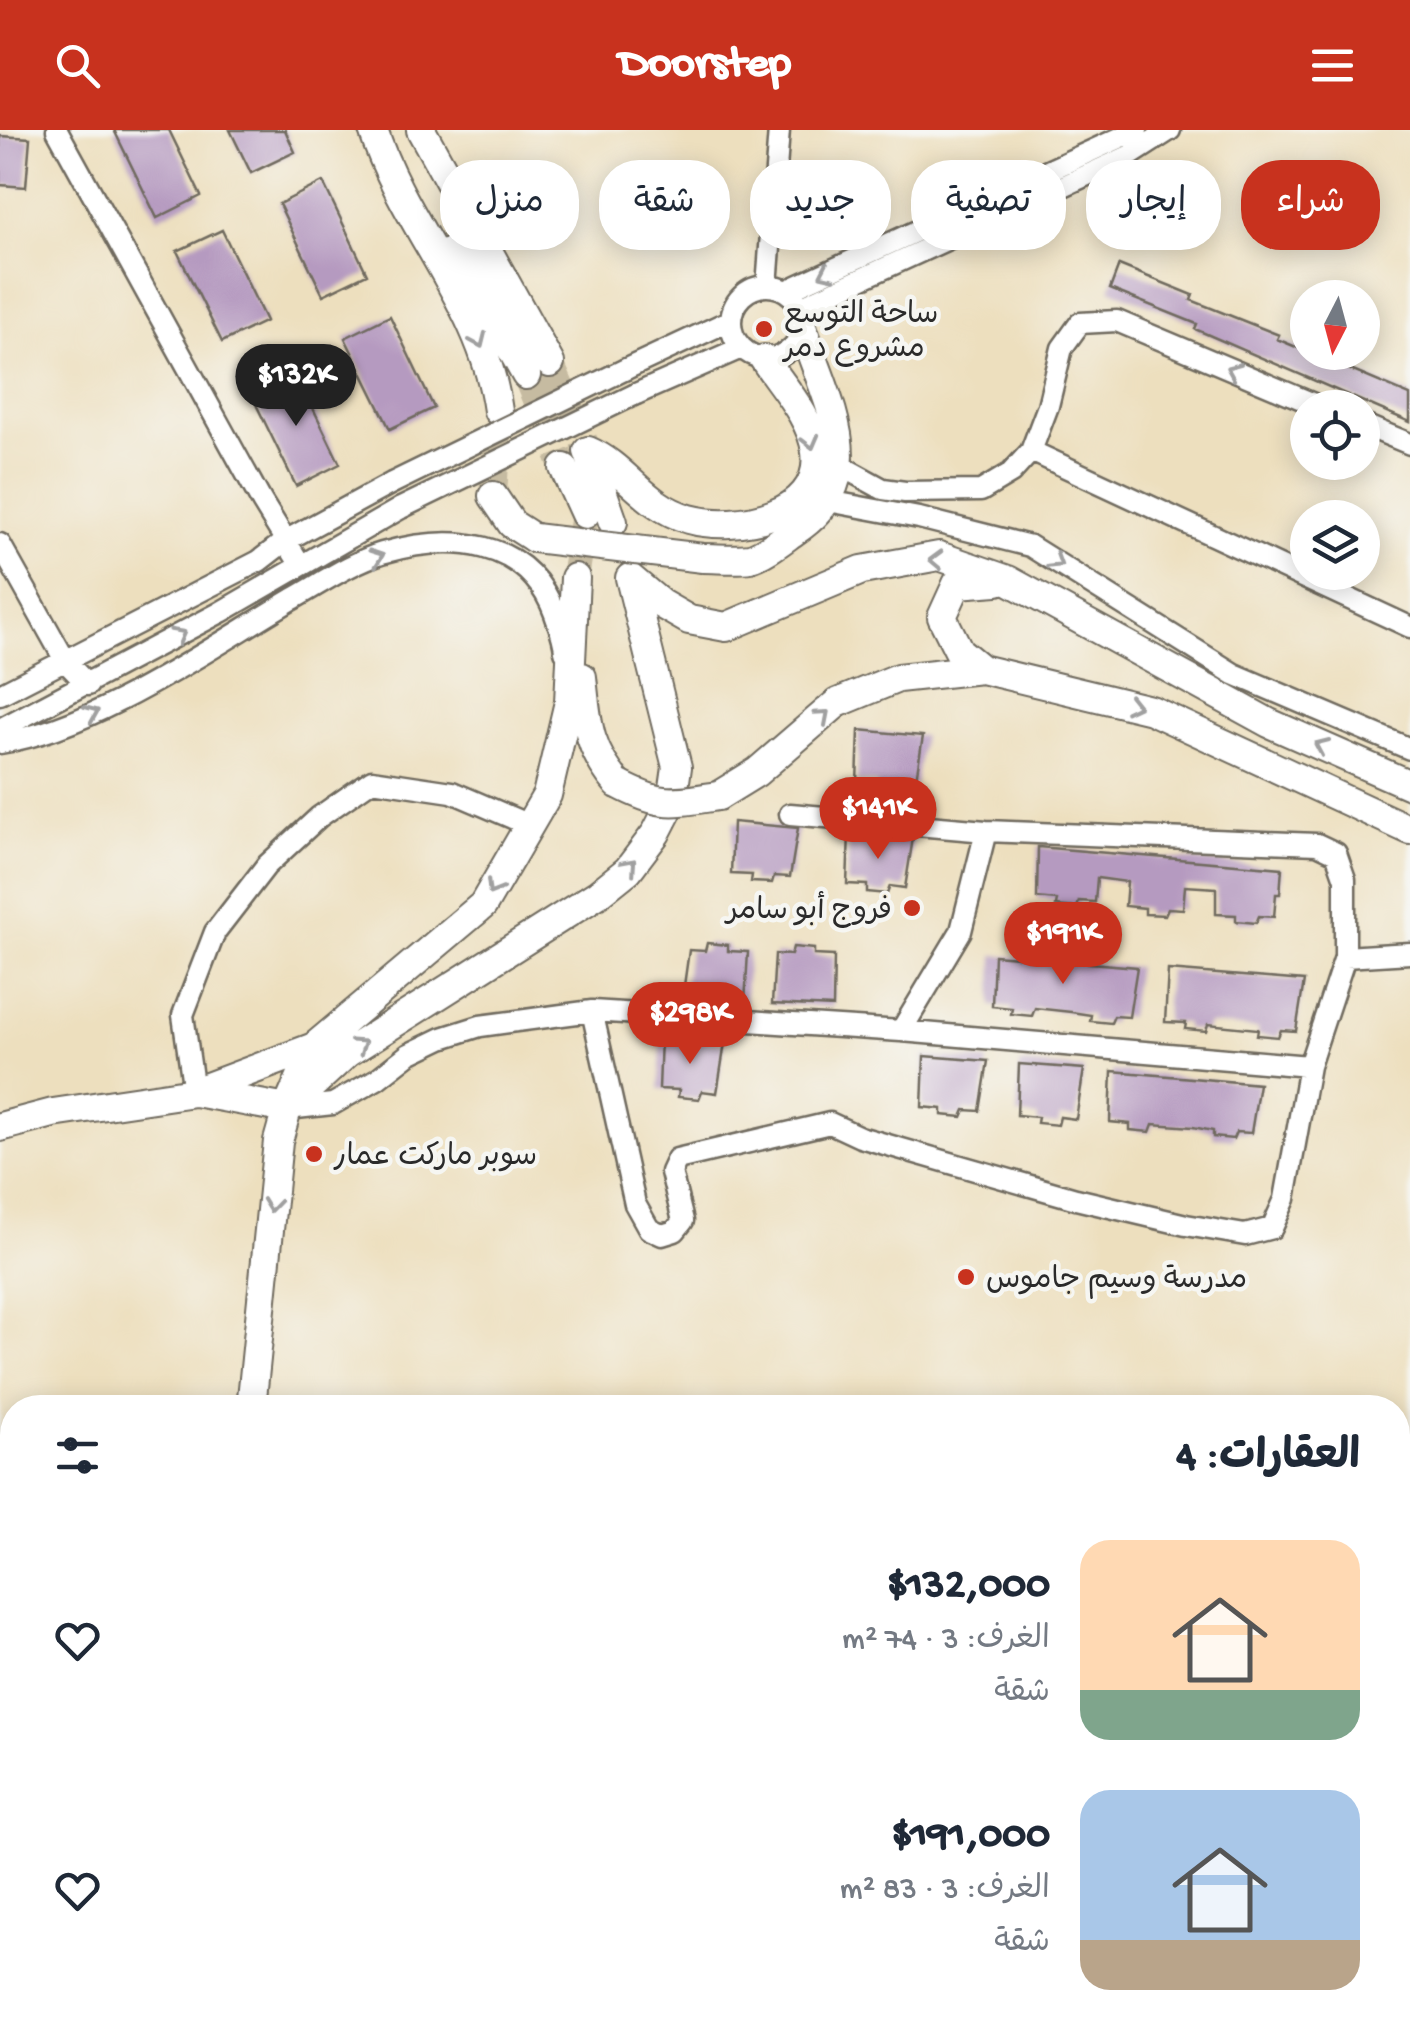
<!DOCTYPE html>
<html lang="ar">
<meta charset="utf-8">
<style>
:root{--surface:#fff;--page:#f2f2f3;--text:#1f2937;--muted:#747a83;--accent:#c8321e}
body{margin:0;font-family:"Gochi Hand","Playpen Sans Arabic",sans-serif;background:var(--page);color:var(--text);direction:rtl;height:100vh;display:flex;flex-direction:column;font-size:38px;white-space:nowrap}
*{box-sizing:border-box;margin:0}
p{font-size:32px;color:var(--muted)}
.icon{flex:none;width:55px;height:55px;fill:none;stroke:currentColor;stroke-width:2;stroke-linecap:round;stroke-linejoin:round}
.map{position:relative;flex:1;overflow:hidden;direction:ltr}
.sheet{position:absolute;left:0px;top:1265px;width:1410px;height:642px;display:flex;flex-direction:column;background:var(--surface);border-radius:40px 40px 0 0;box-shadow:0 5px 25px #0003;direction:rtl}
.sheet>*{flex:none}
.guide{position:absolute;left:30px;top:30px;width:1350px;height:90px;direction:rtl;display:flex;gap:20px}
.needle{width:65px;rotate:186deg}
.buttons{position:absolute;left:1290px;top:150px;display:grid;gap:20px}
.buttons a{display:grid;place-items:center;width:90px;height:90px;border-radius:50%;background:var(--surface);box-shadow:0 5px 25px #0003;font-size:50px}
.price{position:absolute;translate:-50% -85px;padding:0 22px;border-radius:35px;background:var(--accent);color:#fff;font-size:32px;line-height:65px;filter:drop-shadow(0 2px 5px #0008)}
.price::after{content:'';position:absolute;left:50%;top:60px;width:30px;height:22px;margin-left:-15px;background:inherit;clip-path:polygon(0 0,100% 0,50% 100%)}
.price.active{background:#222;color:#fff}
ul{padding:0;list-style:none}
li{display:flex;align-items:center;gap:30px;height:250px;padding:0 50px}
li span{display:grid;place-items:center;flex:none;width:280px;height:200px;border-radius:30px;color:#555}
li>.icon{margin-inline-start:auto}
span .icon{width:120px;height:120px;fill:#fffc;stroke-width:1}
li b{font-size:42px}
h2{display:flex;justify-content:space-between;align-items:center;height:120px;padding:0 50px;font-size:42px}
.tag{padding:0 35px;border-radius:40px;background:var(--surface);box-shadow:0 5px 25px #0003;font-size:35px;line-height:90px}
.tag.active{background:var(--accent);color:#fff}
header{display:flex;justify-content:space-between;align-items:center;height:130px;padding:0 50px;background:var(--accent);color:#fff;font-size:45px;font-weight:700}
.map>svg:first-child{display:block}
</style>
<header><svg class="icon" aria-label="menu" viewBox="0 0 24 24"><path d="M4 6h16M4 12h16M4 18h16"/></svg>Doorstep<svg class="icon" aria-label="search" viewBox="0 0 24 24"><circle cx="10" cy="10" r="6"/><path d="M15 15l6 6"/></svg></header>
<div class="map">
<svg width="1410" height="1906" viewBox="0 0 1410 1906">
<rect width="100%" height="100%" fill="#f6f6f2"/>
<filter id="ink" filterUnits="userSpaceOnUse"><feTurbulence type="fractalNoise" baseFrequency=".01" numOctaves="2"/><feDisplacementMap in="SourceGraphic" scale="20" xChannelSelector="R" yChannelSelector="G"/><feConvolveMatrix kernelMatrix="1 2 1 2 8 2 1 2 1" color-interpolation-filters="sRGB"/></filter>
<filter id="wash" filterUnits="userSpaceOnUse"><feTurbulence type="fractalNoise" baseFrequency=".0048" numOctaves="4" result="noise"/><feDisplacementMap in="SourceGraphic" scale="40" xChannelSelector="R" yChannelSelector="G"/><feGaussianBlur stdDeviation="2.25" result="paint"/><feColorMatrix in="noise" values="0 0 0 0 0 0 0 0 0 0 0 0 0 0 0 0 0 1.4 0 .05"/><feComposite in="paint" operator="in"/></filter>
<g filter="url(#wash)">
<rect width="100%" height="100%" fill="#eddfbe"/>
<g id="blocks">
<path fill="#b59ac0" d="M114,0h55l32,66 -44,22z
M230,0h55l10,22 -44,21z
M0,6l30,2 -4,49 -26,-2z
M323,52l44,92 -44,21 -44,-91z
M222,100l44,91 -44,21 -45,-91z
M1119,135l74,30 -2,5 88,35 -2,4 31,13 102,43v27l-215,-93 2,-5 -87,-35z
M390,186l44,92 -44,21 -45,-91z
M296,243l44,91 -44,22 -45,-92z
M859,600l64,6 -8,49 -15,-1 -3,7 -20,-1v-7l-20,-1z
M733,692l65,6 -8,49 -16,-1 -2,7 -21,-1 1,-7 -21,-1z
M849,703l64,5 -8,50 -15,-2 -3,8 -20,-2v-7l-20,-1z
M1038,717l244,21 -2,26h-4l-2,23 -15,-1 -3,7 -20,-2v-6l-20,-1v-26l-31,-2 -2,23 -15,-1 -3,7 -20,-1v-6l-20,-2 2,-24 -30,-4 -2,24 -16,-1 -2,7 -21,-2 1,-6 -20,-2z
M707,813l21,2v6l20,1 -3,51 -63,-3 7,-50 16,1z
M793,817l21,2v6l20,1 -1,51 -61,-3 3,-50 16,1z
M994,825l143,12 -8,50 -15,-1 -3,7 -21,-2 1,-6 -20,-3 -36,-4 -3,8 -21,-2 1,-6 -20,-2z
M1168,840l136,11 -8,50 -15,-1 -3,7 -21,-2 1,-6 -50,-5 -2,7 -21,-2 1,-6 -21,-1z
M661,908l64,5 -8,50 -15,-2 -3,8 -21,-2 1,-7 -20,-1z
M924,926l64,5 -8,50 -15,-1 -3,7 -20,-2v-6l-20,-2z
M1019,934l65,5 -8,50 -16,-2 -2,8 -21,-2 1,-6 -21,-2z
M1112,941l147,13 -8,49 -15,-1 -3,7 -20,-2v-6l-20,-4 -40,-3 -3,8 -20,-2v-6l-20,-2z"/>
</g>
</g>
<g filter="url(#ink)">
<use href="#blocks" fill-opacity="0" stroke="#6f6a5e" stroke-width="2.5"/>
<g fill="none" stroke-linecap="round" stroke-linejoin="round">
<path stroke="#c6bba1" stroke-width="28" stroke-dasharray="28 14" stroke-linecap="butt" d="M550,233l38,88
M526,245l38,93
M493,366l5,-85
M575,448l10,-64"/>
<defs>
<path id="minor" d="M57,0l205,372 38,62
M731 192a36 36 0 1 1 72 0a36 36 0 1 1-72 0Z
M767,156l12,-156
M786,161l351,-161
M800,177l331,-152 39,-25
M626,239l105,-49
M636,264l105,-46
M1362,294l48,20
M1031,321l379,176
M841,336l42,23 22,3 76,-1 30,-18 20,-22 17,-45 14,-58 18,-25 37,-2 206,87
M828,371l91,17 111,28 204,128 176,75
M0,414l66,118 22,23
M0,564l259,-133 26,-20 107,-58
M0,599l221,-117 180,-104
M0,613c97,-15 208,-94 293,-144 27,-15 59,-37 89,-46 68,-19 145,-16 173,61 4,12 9,24 10,37
M1345,827l65,-4
M592,881l43,193 14,25 13,6 13,-4 8,-10 -12,-49 6,-13 153,-36 30,14 216,62 110,26 59,10 27,-7 13,-29 24,-133 36,-109v-78l-9,-26 -19,-9 -331,-13 -196,-17
M901,901l60,-100 25,-100
M194,962l-11,-77 32,-83 51,-66 53,-49 53,-37 80,12 79,34
M287,979l46,-5 44,-25 32,-25 33,-16 38,-12 112,-15 309,20 408,35
M1398,1865l12,-1
M0,1875l12,1
M729,1895l46,11
M983,1906l7,-11"/>
<path id="major" d="M373,0c32,98 111,176 125,281
M421,0l129,233
M455,118l71,127
M588,321c38,16 55,55 101,68 47,13 135,-3 127,-67 -4,-34 -34,-66 -52,-93
M588,321l25,71
M564,338l21,46
M493,366l19,28 22,14
M703,428c15,0 32,2 47,0 15,-4 33,-19 46,-28 79,-53 29,-130 7,-201
M630,448l31,26 28,16 37,7 136,-57 77,-14 69,24 261,143 141,62
M981,539l-22,-18 -17,-34 15,-33 40,-3
M582,547c5,45 5,71 36,107
M718,666l39,-24 80,-69 61,-25 83,-9 170,41 259,120
M195,962l92,17
M295,971l52,-48 251,-159 30,-24 28,-37 16,-31 5,-35 -47,-189
M0,997l53,-14 141,-21 120,-45
M251,1278l27,-267 9,-32 27,-62 169,-142 64,-110 22,-93 6,-124
M55,1906l3,-11"/>
</defs>
<use href="#minor" stroke="#6f6a5e" stroke-width="25"/>
<use href="#major" stroke="#6f6a5e" stroke-width="32"/>
<use href="#minor" stroke="#fff" stroke-width="20"/>
<use href="#major" stroke="#fff" stroke-width="28"/>
<defs>
<path id="minor-bridge" d="M392,353l234,-114
M401,378l235,-114"/>
<path id="major-bridge" d="M534,408l169,20
M618,654c43,23 53,19 100,12"/>
</defs>
<use href="#minor-bridge" stroke="#6f6a5e" stroke-width="25" stroke-linecap="butt"/>
<use href="#major-bridge" stroke="#6f6a5e" stroke-width="32" stroke-linecap="butt"/>
<use href="#minor-bridge" stroke="#fff" stroke-width="20"/>
<use href="#major-bridge" stroke="#fff" stroke-width="28"/>
</g>
<defs><path id="oneway-chevron" d="M-2-3.5L2.5 0L-2 3.5" fill="none" stroke-width="1.6" stroke-linecap="round" stroke-linejoin="round" transform="scale(2.5)"/></defs>
<g stroke="#a0a0a0">
<use href="#oneway-chevron" transform="translate(826 143) rotate(155)"/>
<use href="#oneway-chevron" transform="translate(479 211) rotate(66)"/>
<use href="#oneway-chevron" transform="translate(1233 240) rotate(-157)"/>
<use href="#oneway-chevron" transform="translate(811 312) rotate(75)"/>
<use href="#oneway-chevron" transform="translate(377 427) rotate(-20)"/>
<use href="#oneway-chevron" transform="translate(936 430) rotate(-178)"/>
<use href="#oneway-chevron" transform="translate(1056 432) rotate(32)"/>
<use href="#oneway-chevron" transform="translate(179 505) rotate(-29)"/>
<use href="#oneway-chevron" transform="translate(1133 575) rotate(13)"/>
<use href="#oneway-chevron" transform="translate(92 583) rotate(-23)"/>
<use href="#oneway-chevron" transform="translate(823 586) rotate(-41)"/>
<use href="#oneway-chevron" transform="translate(1321 616) rotate(-156)"/>
<use href="#oneway-chevron" transform="translate(630 735) rotate(-48)"/>
<use href="#oneway-chevron" transform="translate(493 758) rotate(121)"/>
<use href="#oneway-chevron" transform="translate(360 915) rotate(-33)"/>
<use href="#oneway-chevron" transform="translate(271 1075) rotate(96)"/>
</g>
</g>
<g fill="#c8321e" stroke="#f6f6f2" stroke-width="4">
<circle cx="764" cy="199" r="10"/>
<circle cx="912" cy="778" r="10"/>
<circle cx="314" cy="1024" r="10"/>
<circle cx="966" cy="1147" r="10"/>
</g>
<g text-anchor="middle" stroke-width="9" stroke-linejoin="round" paint-order="stroke">
<g font-size="30" fill="#2b2b2b" stroke="#f6f6f2" text-anchor="start">
<text x="784" y="192">ساحة التوسع<tspan x="784" dy="34">مشروع دمر</tspan></text>
<text x="892" y="788" text-anchor="end">فروج أبو سامر</text>
<text x="334" y="1034">سوبر ماركت عمار</text>
<text x="986" y="1157">مدرسة وسيم جاموس</text>
</g>
</g>
</svg>
<div class="buttons">
<a><svg class="needle" viewBox="-14 -14 28 28"><path d="M0-13l5 13h-10z" fill="#e53935"/><path d="M0 13l5-13h-10z" fill="#747a83"/></svg></a>
<a><svg class="icon" aria-label="locate" viewBox="0 0 24 24"><circle cx="12" cy="12" r="6"/><path d="M12 2v4M12 18v4M2 12h4M18 12h4"/></svg></a>
<a><svg class="icon" aria-label="layers" viewBox="0 0 24 24"><path d="M12 4l9 5-9 5-9-5zM3 14l9 5 9-5"/></svg></a>
</div>
<b class="price active" style="left:296px;top:299px">$132K</b>
<b class="price" style="left:878px;top:732px">$141K</b>
<b class="price" style="left:1063px;top:857px">$191K</b>
<b class="price" style="left:690px;top:937px">$298K</b>
<div class="guide">
<a class="tag active">شراء</a>
<a class="tag">إيجار</a>
<a class="tag">تصفية</a>
<a class="tag">جديد</a>
<a class="tag">شقة</a>
<a class="tag">منزل</a>
</div>
<section class="sheet">
<h2>العقارات: 4<svg class="icon" aria-label="filters" viewBox="0 0 24 24"><path d="M4 7h16M4 17h16"/><circle cx="9" cy="7" r="2"/><circle cx="15" cy="17" r="2"/></svg></h2>
<ul>
<li><span style="background:linear-gradient(#ffd9b3 75%,#7fa58c 0)"><svg class="icon" aria-label="home" viewBox="0 0 24 24"><path d="M3 11l9-7 9 7M6 9v11h12V9"/></svg></span><div><b>$132,000</b><p>الغرف: 3 · 74 m²</p><p>شقة</p></div><svg class="icon" aria-label="heart" viewBox="0 0 24 24"><path d="M12 20l-8-8c-3-5 5-10 8-4 3-6 11-1 8 4z"/></svg></li>
<li><span style="background:linear-gradient(#a9c7e8 75%,#b9a48a 0)"><svg class="icon" aria-label="home" viewBox="0 0 24 24"><path d="M3 11l9-7 9 7M6 9v11h12V9"/></svg></span><div><b>$191,000</b><p>الغرف: 3 · 83 m²</p><p>شقة</p></div><svg class="icon" aria-label="heart" viewBox="0 0 24 24"><path d="M12 20l-8-8c-3-5 5-10 8-4 3-6 11-1 8 4z"/></svg></li>
</ul>
</section>
</div>
